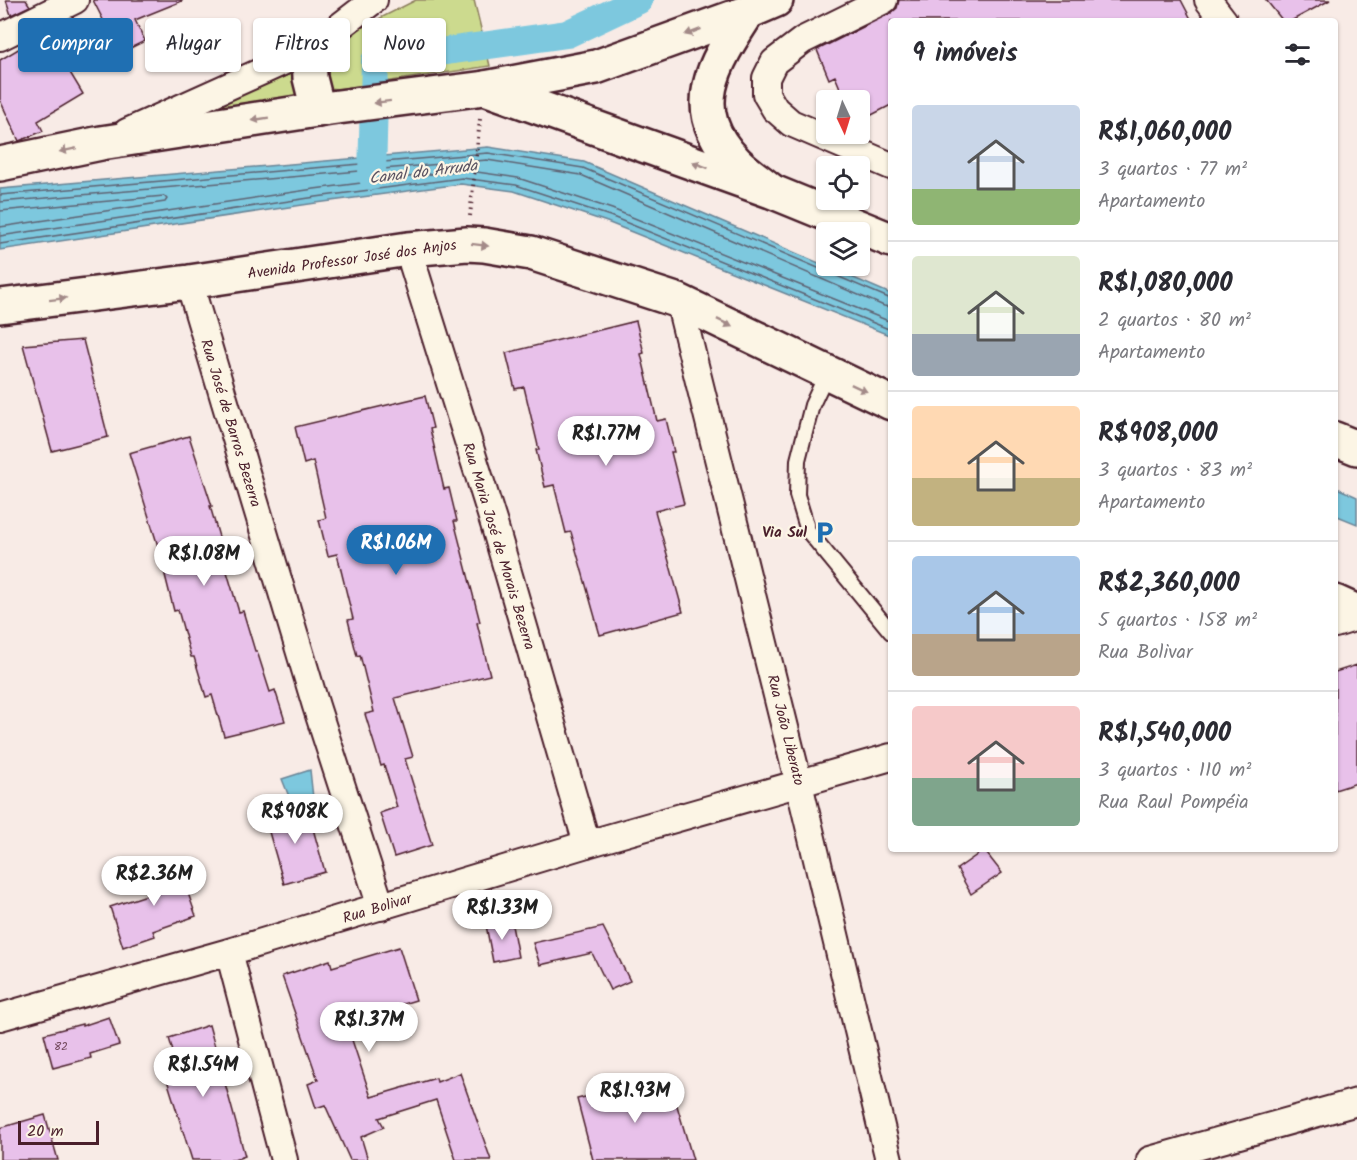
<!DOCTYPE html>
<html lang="pt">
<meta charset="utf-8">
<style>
:root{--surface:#fff;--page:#f7f7f7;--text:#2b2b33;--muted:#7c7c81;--line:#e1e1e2;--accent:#1f6fb2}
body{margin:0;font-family:Kalam,sans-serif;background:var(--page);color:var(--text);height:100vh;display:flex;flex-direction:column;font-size:22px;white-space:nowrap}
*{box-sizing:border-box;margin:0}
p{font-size:20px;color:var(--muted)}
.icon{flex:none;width:33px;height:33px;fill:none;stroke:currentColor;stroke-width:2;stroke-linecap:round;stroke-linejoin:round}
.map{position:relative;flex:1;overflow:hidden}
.details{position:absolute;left:888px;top:18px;width:450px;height:834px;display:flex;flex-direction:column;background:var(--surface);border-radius:6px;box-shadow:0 2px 4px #0004}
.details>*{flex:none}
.guide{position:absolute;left:18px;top:18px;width:570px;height:54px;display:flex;gap:12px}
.needle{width:39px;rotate:176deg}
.tools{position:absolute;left:816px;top:90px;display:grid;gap:12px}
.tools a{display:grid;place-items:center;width:54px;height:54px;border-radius:6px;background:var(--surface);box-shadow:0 2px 4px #0004;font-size:30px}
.scale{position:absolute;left:18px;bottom:15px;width:81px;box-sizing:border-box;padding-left:6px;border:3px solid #4a1f2b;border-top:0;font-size:16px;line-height:21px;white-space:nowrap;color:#4a1f2b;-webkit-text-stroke:4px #fcf5e5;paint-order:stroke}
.price{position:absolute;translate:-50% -51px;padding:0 14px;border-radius:21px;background:#fff;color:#222;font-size:20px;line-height:39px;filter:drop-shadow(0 2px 3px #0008)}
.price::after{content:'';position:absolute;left:50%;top:36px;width:18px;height:14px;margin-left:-9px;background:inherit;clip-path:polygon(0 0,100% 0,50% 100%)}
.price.active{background:var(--accent);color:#fff}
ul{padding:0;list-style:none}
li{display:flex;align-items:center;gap:18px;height:150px;padding:0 24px}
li+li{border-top:2px solid var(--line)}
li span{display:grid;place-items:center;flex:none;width:168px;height:120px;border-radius:6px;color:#555}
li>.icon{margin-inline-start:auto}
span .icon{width:72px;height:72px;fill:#fffc;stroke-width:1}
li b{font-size:26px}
h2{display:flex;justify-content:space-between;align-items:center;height:72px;padding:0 24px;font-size:26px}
.chip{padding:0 21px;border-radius:6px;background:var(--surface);box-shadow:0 2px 4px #0004;font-size:21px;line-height:54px}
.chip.active{background:var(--accent);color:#fff}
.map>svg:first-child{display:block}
</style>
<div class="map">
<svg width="1357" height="1160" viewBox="0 0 1357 1160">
<rect width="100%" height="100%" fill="#f8ebe6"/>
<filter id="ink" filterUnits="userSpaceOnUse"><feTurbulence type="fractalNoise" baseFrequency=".0167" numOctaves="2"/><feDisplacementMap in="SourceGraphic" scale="12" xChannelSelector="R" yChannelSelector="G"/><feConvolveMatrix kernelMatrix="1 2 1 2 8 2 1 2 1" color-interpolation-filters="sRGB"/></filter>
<g filter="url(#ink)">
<path fill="#ccda8e" stroke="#8b7c5c" stroke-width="1.5" d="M416,0h58l16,66 -152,23 -8,-1 -5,-3 -6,-25 8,-15z
M294,63l13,32 -115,19z"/>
<path fill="#7dc8de" stroke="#698496" stroke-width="1.5" d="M488,147l96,15 307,132v42l-284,-114 -93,-31 -53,-7 -145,19 -316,47v-61z
M1335,487l22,10v27l-22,-9z
M310,770l3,28 -23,1 -8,-20z"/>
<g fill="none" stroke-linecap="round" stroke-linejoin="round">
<path stroke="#5e6373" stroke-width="1.5" d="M0,195l488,-42 95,15 308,131
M0,202l487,-42 94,15 303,131 7,1
M0,211l164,-15 3,3 -2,3 -165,25
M0,236l314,-47 149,-19 55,8 94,31 279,113
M0,244l316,-47 146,-19 54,7 94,31 281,114"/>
<path stroke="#7dc8de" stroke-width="28" d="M372,176l3,-115 192,-27 72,-34"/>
</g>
<path fill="#e8c1ea" stroke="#4a1f2b" stroke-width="1.5" d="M6,0h20l4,6 -19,9z
M93,0h89v1l-47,19 10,21 -25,12z
M899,0h282l11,21h-301v84l-31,16v-21h-15l-10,-24 -6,3 -12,-29 74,-37 6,-5z
M1266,0h64l-39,21h-8z
M45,31l38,63 -45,27 5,10 -24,10 -19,-41v-40l22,-13 -1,-4z
M636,321l8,32 -3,1 16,67 9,-2 8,33h-3l13,52 -29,7 28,101 -83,23 -29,-103 -5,1 -12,-48 -9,2 -9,-37h3l-15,-63 -9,2 -9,-36z
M83,340l25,97 -56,14 -29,-106z
M425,396l8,32 -3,1 14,60 5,-1 8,33h-3l26,101 -3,1 13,52 -95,23 18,59 -8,2 27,86 -38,12 -14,-44 17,-6 -13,-42 -3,1 -16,-52 9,-2 -14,-57 -3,1 -9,-36 5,-1 -16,-65 -9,2 -9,-36 7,-2 -13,-57 -9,3 -9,-37z
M189,436l23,70h-2l14,48 -2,1 17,57 4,-1 12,40h2l13,41 5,-2 10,31 -61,15 -12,-41 -6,2 -12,-40h-3l-13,-47 -4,1 -17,-68 -28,-90z
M1357,665v118l-22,7v-118z
M307,807l18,65 -41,12 -19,-66z
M984,850l18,23 -31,21 -14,-25z
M178,864l18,52 -43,15 2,5 -32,11 -13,-40 43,-14 -6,-19z
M511,920l7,37 -25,5 -7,-37z
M603,927l27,54 -20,9 -18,-37 -52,12 -7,-22z
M399,947l17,53 -66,20 5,15 -4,2 20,60 65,-19 1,4 23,-9 31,87h-35l-20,-60 -57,18 5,9 -23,10 7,23h-18l-25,-55 -9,3 -8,-24 10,-4 -36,-104 48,-16 2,7z
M109,1017l10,28 -29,9 1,4 -38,10 -9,-34 38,-10v2z
M209,1025l36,131 -11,4h-42l-29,-93 13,-5 -7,-24z
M668,1075l25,85h-100l-16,-61 35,-9 1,1z
M45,1115l13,45h-58v-32z"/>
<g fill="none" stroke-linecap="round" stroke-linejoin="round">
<defs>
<path id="lane" d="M827,373l-15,32 -14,55 -1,35 11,36 83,101"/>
<path id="street" d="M884,0l-81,40 -29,22 -8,16v16l9,15 16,14 100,43
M1208,0l16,21
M0,37l75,-37
M127,132l182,-82 65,-50
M408,249l86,275 93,320
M189,282l127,424 65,201
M679,301l120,483 90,376
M1335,624l22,-7
M229,952l55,208
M0,1017l229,-65 358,-108 304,-87
M1150,1160l207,-58"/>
<path id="secondary" d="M748,12c-34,52 -64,97 -12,150 10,10 22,18 33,27
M485,88l111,-21 152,-55 28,-12"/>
<path id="primary" d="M309,50l1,28 8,32
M0,164l101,-21 229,-35 155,-20 286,103 120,49
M0,306l189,-24 219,-33 59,-5 17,1 47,8 148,48 212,102
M1335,439l22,9
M1335,602l22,10"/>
</defs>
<use href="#lane" stroke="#4a1f2b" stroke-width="18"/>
<use href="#street" stroke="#4a1f2b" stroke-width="30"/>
<use href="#secondary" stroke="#4a1f2b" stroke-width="38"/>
<use href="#primary" stroke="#4a1f2b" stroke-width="38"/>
<path stroke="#4a1f2b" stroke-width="4" stroke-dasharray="1.5 4.5" stroke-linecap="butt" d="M470,216l10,-97"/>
<use href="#lane" stroke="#fcf5e5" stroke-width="14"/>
<use href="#street" stroke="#fcf5e5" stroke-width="26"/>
<use href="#secondary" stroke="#fcf5e5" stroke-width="33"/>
<use href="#primary" stroke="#fcf5e5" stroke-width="33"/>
</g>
<defs><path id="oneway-solid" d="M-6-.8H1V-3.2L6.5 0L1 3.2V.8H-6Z" transform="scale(1.5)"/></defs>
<g fill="#a38a88">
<use href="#oneway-solid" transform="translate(693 32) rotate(160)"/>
<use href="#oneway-solid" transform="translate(382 102) rotate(173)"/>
<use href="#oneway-solid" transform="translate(260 119) rotate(171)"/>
<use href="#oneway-solid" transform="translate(68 150) rotate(168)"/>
<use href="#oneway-solid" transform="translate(700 165) rotate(-160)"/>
<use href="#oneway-solid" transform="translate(480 245) rotate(7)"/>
<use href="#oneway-solid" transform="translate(58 299) rotate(-7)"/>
<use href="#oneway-solid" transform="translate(725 323) rotate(26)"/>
<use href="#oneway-solid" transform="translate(859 388) rotate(25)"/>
</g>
</g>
<defs>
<symbol id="parking-bare" viewBox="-9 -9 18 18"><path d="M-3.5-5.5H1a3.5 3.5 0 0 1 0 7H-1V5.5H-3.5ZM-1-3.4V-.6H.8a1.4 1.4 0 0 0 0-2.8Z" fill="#1f6fb2" stroke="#fcf5e5" stroke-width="2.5" paint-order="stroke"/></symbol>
</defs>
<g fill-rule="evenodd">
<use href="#parking-bare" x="808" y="516" width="33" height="33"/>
</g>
<g text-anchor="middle" stroke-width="4.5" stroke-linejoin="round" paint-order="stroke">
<g font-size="12" fill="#72485b">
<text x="61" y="1050">82</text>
</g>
<g font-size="15" fill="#4a1f2b" stroke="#fcf5e5">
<text transform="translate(352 259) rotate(-8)" y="5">Avenida Professor José dos Anjos</text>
<text transform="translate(231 423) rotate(73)" y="5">Rua José de Barros Bezerra</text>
<text transform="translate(499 546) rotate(73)" y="5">Rua Maria José de Morais Bezerra</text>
<text transform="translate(786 730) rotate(76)" y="5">Rua João Liberato</text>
<text transform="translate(377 908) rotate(-17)" y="5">Rua Bolivar</text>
</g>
<g font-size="15" font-weight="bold" fill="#4a1f2b" stroke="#fcf5e5" text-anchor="end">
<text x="807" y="537">Via Sul</text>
</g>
<g font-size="16" font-style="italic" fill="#595261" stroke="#fcf5e5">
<text transform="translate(423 171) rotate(-7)" y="6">Canal do Arruda</text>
</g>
</g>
</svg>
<div class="tools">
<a><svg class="needle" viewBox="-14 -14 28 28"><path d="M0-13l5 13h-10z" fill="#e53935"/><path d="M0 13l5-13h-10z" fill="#7c7c81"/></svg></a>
<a><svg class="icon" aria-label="locate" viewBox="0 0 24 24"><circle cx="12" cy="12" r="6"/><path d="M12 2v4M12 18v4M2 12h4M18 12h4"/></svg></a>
<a><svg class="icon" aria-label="layers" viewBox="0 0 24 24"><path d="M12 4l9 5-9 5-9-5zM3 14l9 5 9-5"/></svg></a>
</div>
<div class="scale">20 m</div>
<b class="price" style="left:606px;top:467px">R$1.77M</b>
<b class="price active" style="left:396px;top:576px">R$1.06M</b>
<b class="price" style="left:204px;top:587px">R$1.08M</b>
<b class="price" style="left:295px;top:845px">R$908K</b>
<b class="price" style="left:154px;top:907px">R$2.36M</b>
<b class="price" style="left:502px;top:941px">R$1.33M</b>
<b class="price" style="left:369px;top:1053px">R$1.37M</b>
<b class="price" style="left:203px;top:1098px">R$1.54M</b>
<b class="price" style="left:635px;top:1124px">R$1.93M</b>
<div class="guide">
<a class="chip active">Comprar</a>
<a class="chip">Alugar</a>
<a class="chip">Filtros</a>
<a class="chip">Novo</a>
</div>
<section class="details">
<h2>9 imóveis<svg class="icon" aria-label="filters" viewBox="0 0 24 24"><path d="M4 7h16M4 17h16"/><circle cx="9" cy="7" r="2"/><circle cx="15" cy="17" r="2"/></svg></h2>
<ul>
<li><span style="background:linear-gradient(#c9d6e8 70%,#8fb573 0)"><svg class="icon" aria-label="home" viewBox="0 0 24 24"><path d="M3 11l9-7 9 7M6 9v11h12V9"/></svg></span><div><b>R$1,060,000</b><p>3 quartos · 77 m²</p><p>Apartamento</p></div></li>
<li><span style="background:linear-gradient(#dfe7d0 65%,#9aa5b1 0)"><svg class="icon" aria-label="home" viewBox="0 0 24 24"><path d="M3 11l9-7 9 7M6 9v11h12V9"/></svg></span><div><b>R$1,080,000</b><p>2 quartos · 80 m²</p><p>Apartamento</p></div></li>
<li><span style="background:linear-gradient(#ffd9b3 60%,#c2b280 0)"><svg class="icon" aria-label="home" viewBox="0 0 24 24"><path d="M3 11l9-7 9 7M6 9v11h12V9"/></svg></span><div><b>R$908,000</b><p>3 quartos · 83 m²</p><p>Apartamento</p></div></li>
<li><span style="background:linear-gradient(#a9c7e8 65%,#b9a48a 0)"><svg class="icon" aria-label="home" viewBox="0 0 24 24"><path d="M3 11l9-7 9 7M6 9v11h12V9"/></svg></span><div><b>R$2,360,000</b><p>5 quartos · 158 m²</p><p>Rua Bolivar</p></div></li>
<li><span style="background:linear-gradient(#f6c9c9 60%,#7fa58c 0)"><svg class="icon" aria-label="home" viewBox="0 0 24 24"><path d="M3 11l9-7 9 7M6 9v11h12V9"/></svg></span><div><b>R$1,540,000</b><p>3 quartos · 110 m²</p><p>Rua Raul Pompéia</p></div></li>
</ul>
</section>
</div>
